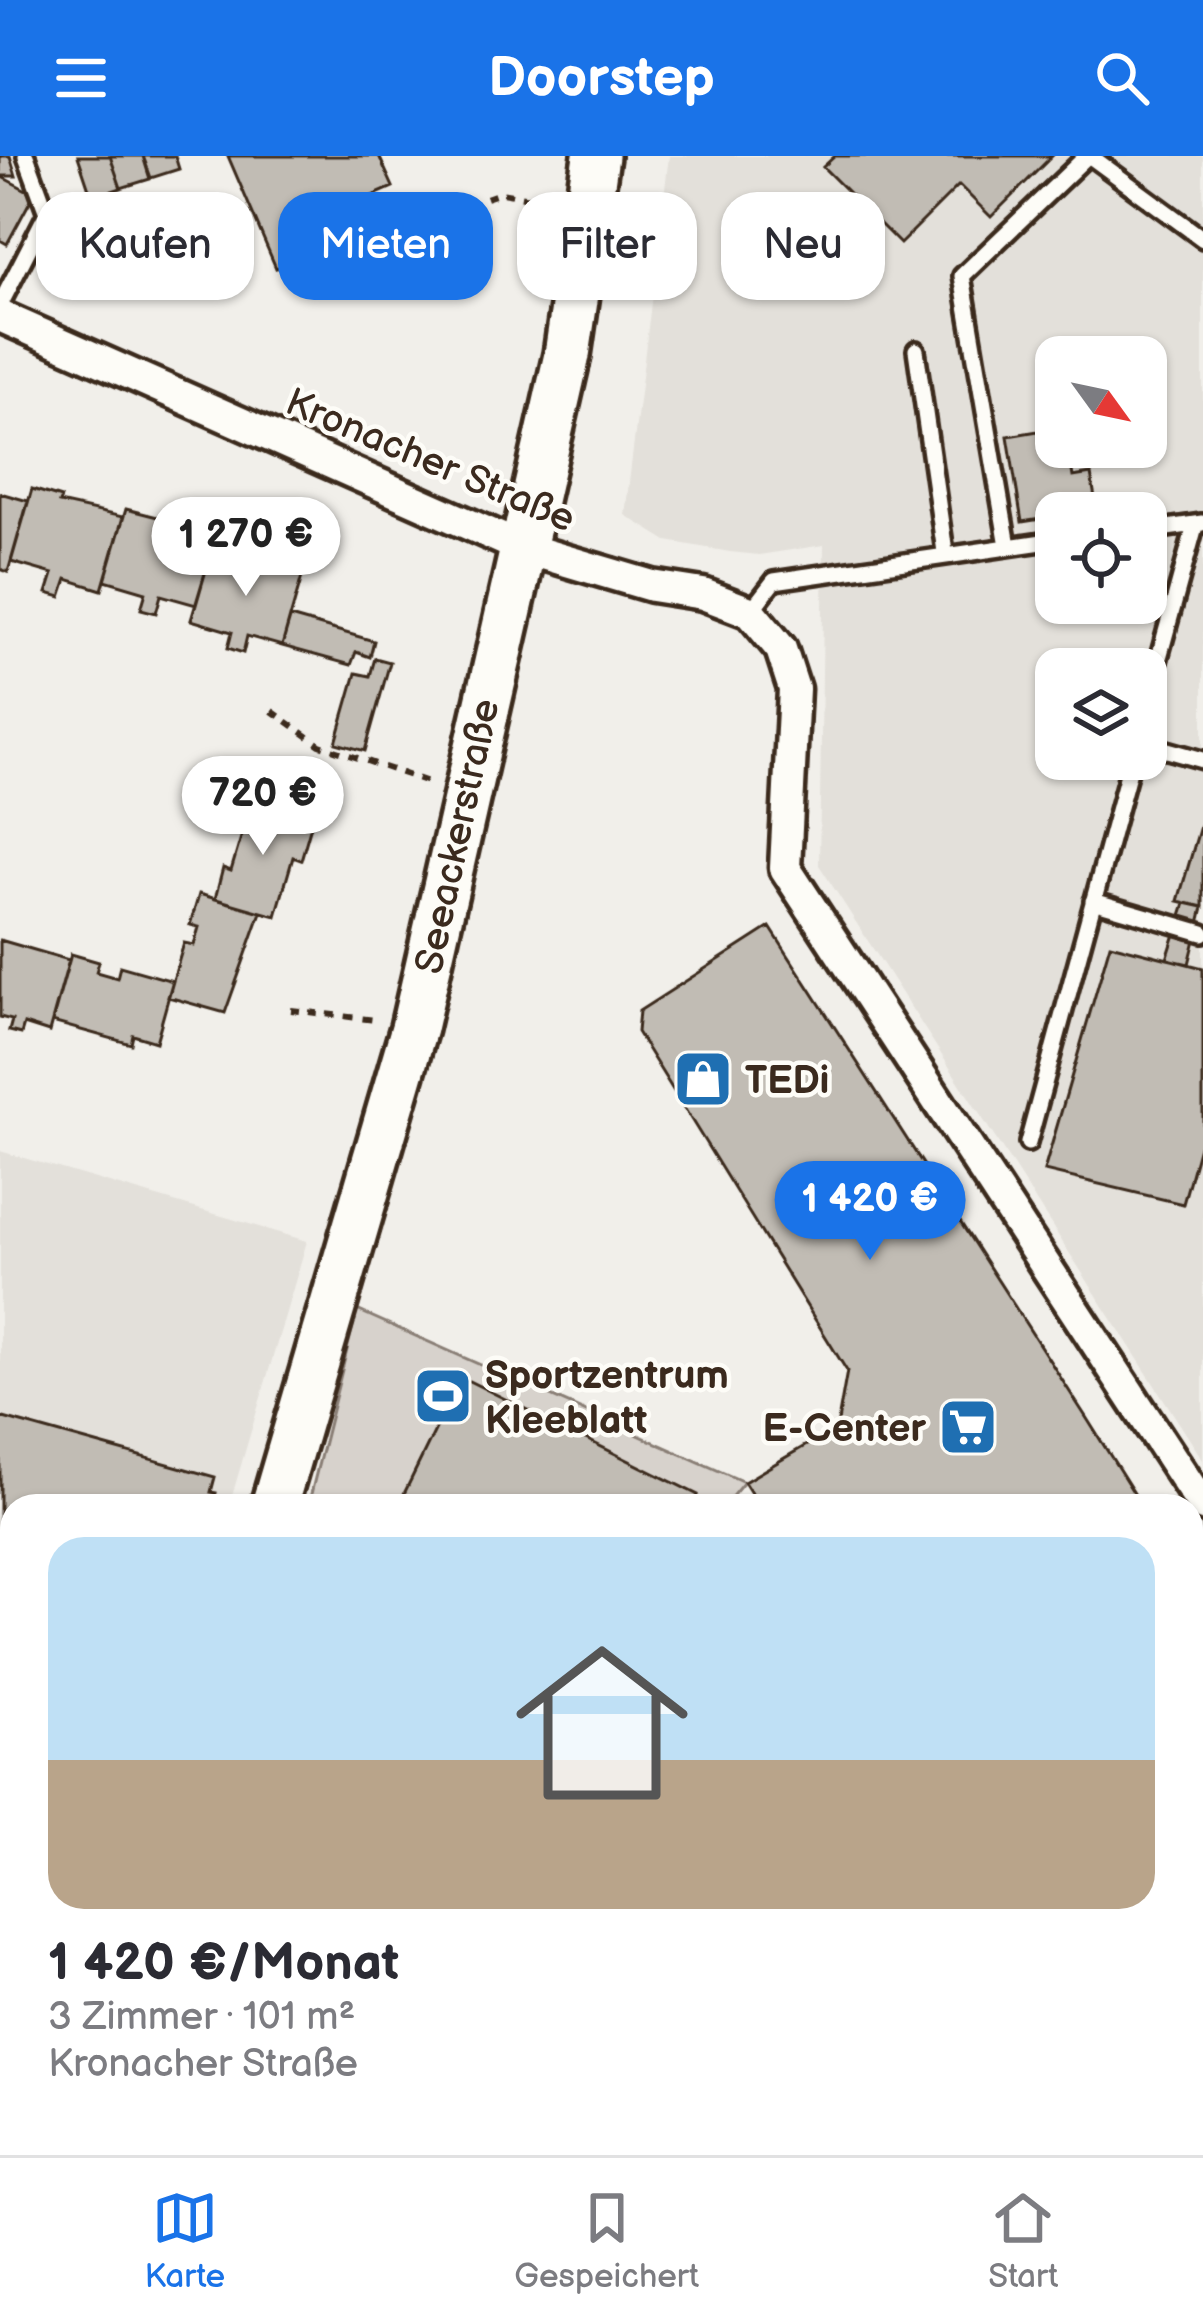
<!DOCTYPE html>
<html lang="de">
<meta charset="utf-8">
<style>
:root{--surface:#fff;--page:#f7f7f7;--text:#2b2b33;--muted:#7c7c81;--line:#e1e1e2;--accent:#1a73e8}
body{margin:0;font-family:"Balsamiq Sans",sans-serif;background:var(--page);color:var(--text);height:100vh;display:flex;flex-direction:column;font-size:45px;white-space:nowrap}
*{box-sizing:border-box;margin:0}
p{font-size:39px;color:var(--muted)}
.icon{flex:none;width:66px;height:66px;fill:none;stroke:currentColor;stroke-width:2;stroke-linecap:round;stroke-linejoin:round}
.map{position:relative;flex:1;overflow:hidden}
.sheet{position:absolute;left:0px;top:1338px;width:1203px;height:663px;display:flex;flex-direction:column;background:var(--surface);border-radius:36px 36px 0 0;box-shadow:0 3px 9px #0004}
.sheet>*{flex:none}
.banner{position:absolute;left:36px;top:36px;width:1131px;height:108px;display:flex;gap:24px}
.needle{width:78px;rotate:123deg}
.buttons{position:absolute;left:1035px;top:180px;display:grid;gap:24px}
.buttons a{display:grid;place-items:center;width:132px;height:132px;border-radius:24px;background:var(--surface);box-shadow:0 3px 9px #0004;font-size:60px}
.price{position:absolute;translate:-50% -102px;padding:0 27px;border-radius:42px;background:#fff;color:#222;font-size:39px;line-height:78px;filter:drop-shadow(0 3px 6px #0008)}
.price::after{content:'';position:absolute;left:50%;top:72px;width:36px;height:27px;margin-left:-18px;background:inherit;clip-path:polygon(0 0,100% 0,50% 100%)}
.price.current{background:var(--accent);color:#fff}
ul{padding:0;list-style:none}
li{display:grid;align-content:center;gap:24px;height:636px;padding:0 48px}
li span{display:grid;place-items:center;height:372px;border-radius:36px;color:#555}
li>.icon{margin-inline-start:auto}
span .icon{width:216px;height:216px;fill:#fffc;stroke-width:1}
li b{font-size:51px}
.pill{padding:0 42px;border-radius:36px;background:var(--surface);box-shadow:0 3px 9px #0004;font-size:42px;line-height:108px}
.pill.current{background:var(--accent);color:#fff}
header{display:flex;justify-content:space-between;align-items:center;height:156px;padding:0 48px;background:var(--accent);color:#fff;font-size:54px;font-weight:800}
.tab-bar{display:flex;justify-content:space-around;align-items:center;height:168px;border-top:3px solid var(--line);background:var(--surface);font-size:33px;color:var(--muted)}
.tab-bar a{display:grid;justify-items:center;gap:6px}
.tab-bar .current{color:var(--accent)}
.map>svg:first-child{display:block}
</style>
<header><svg class="icon" aria-label="menu" viewBox="0 0 24 24"><path d="M4 6h16M4 12h16M4 18h16"/></svg>Doorstep<svg class="icon" aria-label="search" viewBox="0 0 24 24"><circle cx="10" cy="10" r="6"/><path d="M15 15l6 6"/></svg></header>
<div class="map">
<svg width="1203" height="1999" viewBox="0 0 1203 1999">
<rect width="100%" height="100%" fill="#f1efea"/>
<filter id="ink" filterUnits="userSpaceOnUse"><feTurbulence type="fractalNoise" baseFrequency=".00833" numOctaves="2"/><feDisplacementMap in="SourceGraphic" scale="24" xChannelSelector="R" yChannelSelector="G"/><feConvolveMatrix kernelMatrix="1 2 1 2 8 2 1 2 1" color-interpolation-filters="sRGB"/></filter>
<g filter="url(#ink)">
<path fill="#e3e0da" fill-rule="evenodd" d="M669,0h534v1304l-384,-595 5,-320 -65,10 -29,-3 -63,-11 -42,-26zM1056,201h90v90h-90zM1056,357h90v90h-90zM1056,513h90v90h-90z
M0,995l307,90 -78,265h-217v188l-12,-3z"/>
<path fill="#d7d2cc" stroke="#897e75" stroke-width="3" d="M357,1154l387,172 -20,24h-416z
M1203,1479v520h-1060l2,-10h1046v-502z"/>
<path fill="#c1bcb4" stroke="#3b2a1e" stroke-width="3" d="M0,0h10l6,20h-16z
M78,0h32l11,32 -29,10z
M110,0h33l7,23 -29,9z
M143,0h32l4,13 -28,9z
M228,0h151l14,31 -69,30 11,24 -59,27z
M835,0h217l-61,61 -32,-32 -59,59 -77,-77z
M0,20l34,18 -27,50 -7,-4z
M1056,272v19h12l5,30 18,-3 6,36 -75,12 -14,-86z
M32,333l29,9 -2,5 64,14 -21,73 -35,-11 -6,18 -14,-4 6,-19 -42,-12z
M0,337l28,8 -20,71 -8,-3z
M126,353l91,23 -21,73 -35,-10 -5,18 -15,-4 5,-17 -41,-12z
M213,390l27,8 -1,5 64,14 -21,73 -35,-10 -4,17 -15,-5 4,-16 -41,-12z
M290,461l84,24 -4,16 -14,-5 -5,13 -69,-19z
M375,502l15,4 -25,89 -29,-8 20,-70 14,3z
M242,646l70,20 -11,38 -8,-3 -17,59 -61,-17 8,-31 8,3 11,-37 -8,-2z
M1203,660v91l-25,-6z
M199,738l62,18 -36,101 -57,-16 16,-54 10,2 5,-18 -9,-2z
M1185,747l18,4 -14,57 -22,-5z
M770,771l316,490 56,89h-383l-15,-24 93,-55 10,-56 -210,-339 2,-21z
M0,784l69,20 -20,72 -25,-8 -3,10 -12,-3 3,-11 -12,-3z
M1110,788l93,24v164l-20,72 -139,-33z
M71,798l28,8 -3,10 21,6 3,-12 53,15 -17,61 -23,-7 -2,9 -79,-22z
M461,1221l237,118 -5,11h-295z
M0,1261l215,60 -4,15 5,1 -3,13h-201v149l-12,-3z
M1203,1786v140l-12,-19v-113z"/>
<g fill="none" stroke-linecap="round" stroke-linejoin="round">
<defs>
<path id="service" d="M1090,0l113,83
M0,149l47,-92 -21,-57
M916,194l29,202
M1146,375l56,-8
M1008,390l-46,-270 125,-120
M750,456l24,-31 282,-41
M1146,549l49,-179
M1146,588l57,16
M1093,745l110,32
M1028,987l104,-384"/>
<path id="minor" d="M0,160l520,231 132,39 51,8 47,18 31,37 13,40 -9,179 418,638
M0,1787v7"/>
<path id="secondary" d="M274,1350l140,-478 153,-673 29,-199
M86,1999l2,-10"/>
</defs>
<use href="#service" stroke="#3b2a1e" stroke-width="24"/>
<use href="#minor" stroke="#3b2a1e" stroke-width="39"/>
<use href="#secondary" stroke="#3b2a1e" stroke-width="54"/>
<path stroke="#3b2a1e" stroke-width="6" stroke-dasharray="9 9" stroke-linecap="butt" d="M486,42l15,-5 52,9
M272,555l48,34 108,37
M291,854l84,10
M576,1989l22,10
M908,1999h8"/>
<use href="#service" stroke="#fdfcf7" stroke-width="15"/>
<use href="#minor" stroke="#fdfcf7" stroke-width="30"/>
<use href="#secondary" stroke="#fdfcf7" stroke-width="45"/>
</g>
</g>
<defs>
<symbol id="shop-square" viewBox="-11 -11 22 22"><rect x="-9" y="-9" width="18" height="18" rx="4" fill="#1f6fb2" stroke="#fdfcf7"/><path d="M-5-2.5h2.3a2.7 3.5 0 0 1 5.4 0H5L5.5 6h-11ZM-1.5-2.5h3a1.5 2.3 0 0 0-3 0Z" fill="#fff"/></symbol>
<symbol id="stadium-square" viewBox="-11 -11 22 22"><rect x="-9" y="-9" width="18" height="18" rx="4" fill="#1f6fb2" stroke="#fdfcf7"/><path d="M0-5a6.5 5 0 1 0 0 10a6.5 5 0 1 0 0-10ZM-3.5-1.8h7v3.6h-7Z" fill="#fff"/></symbol>
<symbol id="supermarket-square" viewBox="-11 -11 22 22"><rect x="-9" y="-9" width="18" height="18" rx="4" fill="#1f6fb2" stroke="#fdfcf7"/><path d="M-6-5.5h2.5l.6 2H6L4.5 2H-2.5L-4.4-4H-6ZM-1.5 3.2a1.3 1.3 0 1 0 .1 0ZM3 3.2a1.3 1.3 0 1 0 .1 0Z" fill="#fff"/></symbol>
</defs>
<g fill-rule="evenodd">
<use href="#shop-square" x="670" y="890" width="66" height="66"/>
<use href="#stadium-square" x="410" y="1207" width="66" height="66"/>
<use href="#supermarket-square" x="935" y="1238" width="66" height="66"/>
</g>
<g text-anchor="middle" stroke-width="9" stroke-linejoin="round" paint-order="stroke">
<g font-size="39" fill="#3b2a1e" stroke="#fdfcf7">
<text transform="translate(431 303) rotate(23)" y="14">Kronacher Straße</text>
<text transform="translate(456 680) rotate(-78)" y="14">Seeackerstraße</text>
</g>
<g font-size="39" font-weight="bold" fill="#3b2a1e" stroke="#fdfcf7" text-anchor="start">
<text x="745" y="937">TEDi</text>
<text x="485" y="1232">Sportzentrum<tspan x="485" dy="45">Kleeblatt</tspan></text>
<text x="926" y="1285" text-anchor="end">E-Center</text>
</g>
</g>
</svg>
<div class="buttons">
<a><svg class="needle" viewBox="-14 -14 28 28"><path d="M0-13l5 13h-10z" fill="#e53935"/><path d="M0 13l5-13h-10z" fill="#7c7c81"/></svg></a>
<a><svg class="icon" aria-label="locate" viewBox="0 0 24 24"><circle cx="12" cy="12" r="6"/><path d="M12 2v4M12 18v4M2 12h4M18 12h4"/></svg></a>
<a><svg class="icon" aria-label="layers" viewBox="0 0 24 24"><path d="M12 4l9 5-9 5-9-5zM3 14l9 5 9-5"/></svg></a>
</div>
<b class="price" style="left:246px;top:443px">1 270 €</b>
<b class="price" style="left:263px;top:702px">720 €</b>
<b class="price current" style="left:870px;top:1107px">1 420 €</b>
<div class="banner">
<a class="pill">Kaufen</a>
<a class="pill current">Mieten</a>
<a class="pill">Filter</a>
<a class="pill">Neu</a>
</div>
<section class="sheet">
<ul>
<li><span style="background:linear-gradient(#bfe0f5 60%,#b9a48a 0)"><svg class="icon" aria-label="home" viewBox="0 0 24 24"><path d="M3 11l9-7 9 7M6 9v11h12V9"/></svg></span><div><b>1 420 €/Monat</b><p>3 Zimmer · 101 m²</p><p>Kronacher Straße</p></div></li>
</ul>
</section>
</div>
<nav class="tab-bar">
<a class="current"><svg class="icon" aria-label="map" viewBox="0 0 24 24"><path d="M3 6l6-2 6 2 6-2v14l-6 2-6-2-6 2zM9 4v14M15 6v14"/></svg>Karte</a>
<a><svg class="icon" aria-label="saved" viewBox="0 0 24 24"><path d="M7 4h10v16l-5-4-5 4z"/></svg>Gespeichert</a>
<a><svg class="icon" aria-label="home" viewBox="0 0 24 24"><path d="M3 11l9-7 9 7M6 9v11h12V9"/></svg>Start</a>
</nav>
